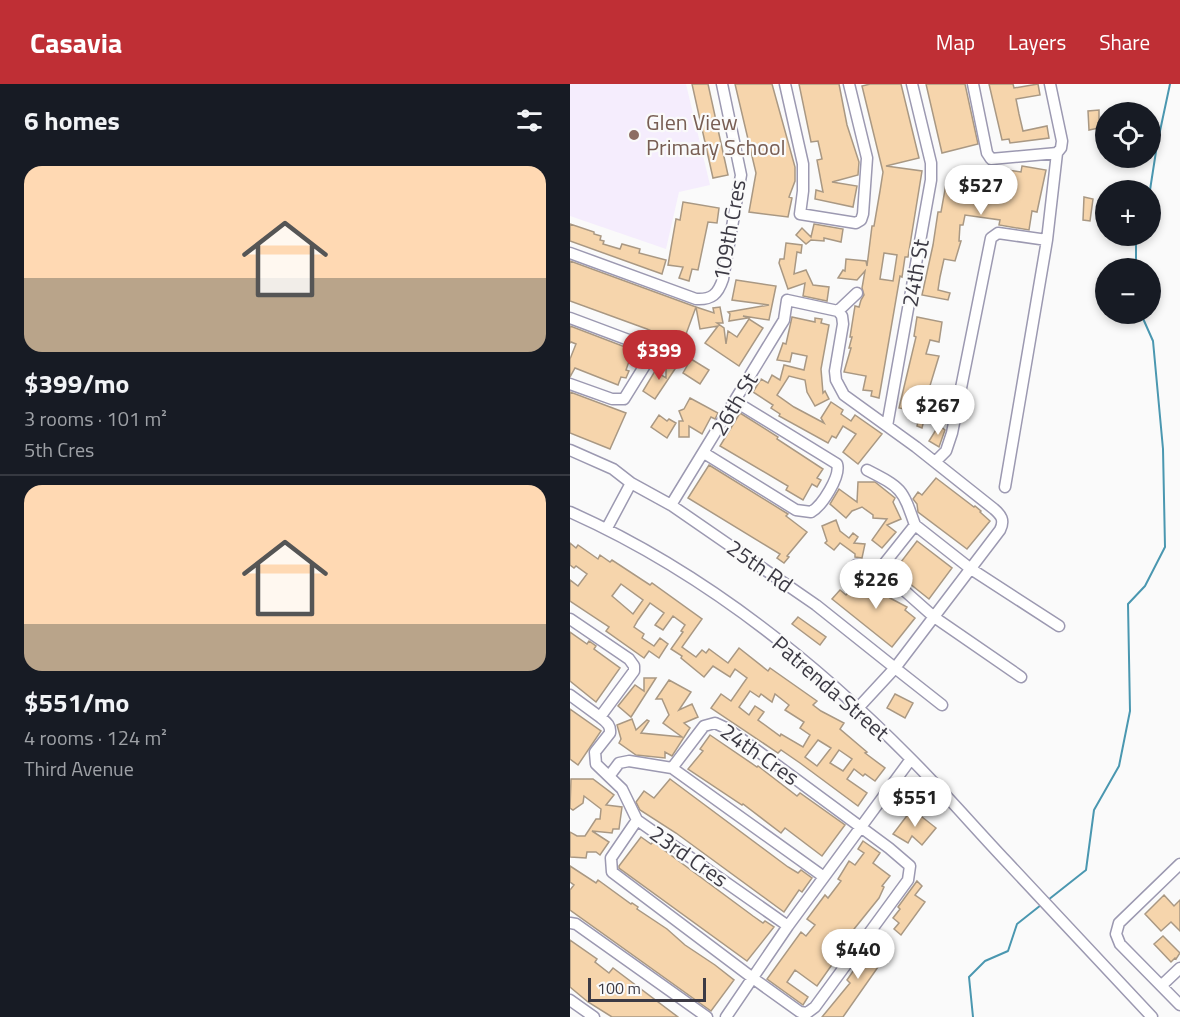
<!DOCTYPE html>
<meta charset="utf-8">
<style>
:root{--surface:#171b24;--page:#242831;--text:#f1f3f6;--muted:#9ea1a6;--line:#363941;--accent:#bf2f35}
body{margin:0;font-family:"Titillium Web",sans-serif;background:var(--page);color:var(--text);height:100vh;display:flex;flex-direction:column;font-size:22px;white-space:nowrap}
*{box-sizing:border-box;margin:0}
p{font-size:20px;color:var(--muted)}
.icon{flex:none;width:33px;height:33px;fill:none;stroke:currentColor;stroke-width:2;stroke-linecap:round;stroke-linejoin:round}
.map{position:relative;flex:1;overflow:hidden}
.drawer{display:flex;flex-direction:column;background:var(--surface);width:570px}
.drawer>*{flex:none}
.controls{position:absolute;left:525px;top:18px;display:grid;gap:12px}
.controls a{display:grid;place-items:center;width:66px;height:66px;border-radius:50%;background:var(--surface);box-shadow:0 3px 9px #0003;font-size:30px}
.scale{position:absolute;left:18px;bottom:15px;width:118px;box-sizing:border-box;padding-left:6px;border:3px solid #3c3a44;border-top:0;font-size:16px;line-height:21px;white-space:nowrap;color:#3c3a44;-webkit-text-stroke:4px #fafafa;paint-order:stroke}
.price{position:absolute;translate:-50% -51px;padding:0 14px;border-radius:21px;background:#fff;color:#222;font-size:20px;line-height:39px;filter:drop-shadow(0 2px 3px #0008)}
.price::after{content:'';position:absolute;left:50%;top:36px;width:18px;height:14px;margin-left:-9px;background:inherit;clip-path:polygon(0 0,100% 0,50% 100%)}
.price.on{background:var(--accent);color:#fff}
ul{padding:0;list-style:none}
li{display:grid;align-content:center;gap:12px;height:318px;padding:0 24px}
li+li{border-top:2px solid var(--line)}
li span{display:grid;place-items:center;height:186px;border-radius:18px;color:#555}
li>.icon{margin-inline-start:auto}
span .icon{width:108px;height:108px;fill:#fffc;stroke-width:1}
li b{font-size:26px}
h2{display:flex;justify-content:space-between;align-items:center;height:72px;padding:0 24px;font-size:26px}
header{display:flex;align-items:center;gap:36px;box-sizing:border-box;height:84px;padding:0 30px;background:var(--accent);color:#fff}
header strong{font-size:28px}
nav{display:flex;gap:33px;margin-inline-start:auto;font-size:21px}
main{display:flex;flex:1;min-height:0}
.map>svg:first-child{display:block}
</style>
<header>
<strong>Casavia</strong>
<nav><a>Map</a><a>Layers</a><a>Share</a></nav>
</header>
<main>
<section class="drawer">
<h2>6 homes<svg class="icon" aria-label="filters" viewBox="0 0 24 24"><path d="M4 7h16M4 17h16"/><circle cx="9" cy="7" r="2"/><circle cx="15" cy="17" r="2"/></svg></h2>
<ul>
<li><span style="background:linear-gradient(#ffd9b3 60%,#b9a48a 0)"><svg class="icon" aria-label="home" viewBox="0 0 24 24"><path d="M3 11l9-7 9 7M6 9v11h12V9"/></svg></span><div><b>$399/mo</b><p>3 rooms · 101 m²</p><p>5th Cres</p></div></li>
<li><span style="background:linear-gradient(#ffd9b3 75%,#b9a48a 0)"><svg class="icon" aria-label="home" viewBox="0 0 24 24"><path d="M3 11l9-7 9 7M6 9v11h12V9"/></svg></span><div><b>$551/mo</b><p>4 rooms · 124 m²</p><p>Third Avenue</p></div></li>
</ul>
</section>
<div class="map">
<svg width="610" height="933" viewBox="0 0 610 933">
<rect width="100%" height="100%" fill="#fafafa"/>
<path fill="#f5edfd" d="M0,0h116l24,101 -31,7 -13,57 -96,-33z"/>
<g fill="none" stroke-linecap="round" stroke-linejoin="round">
<path stroke="#4a97b0" stroke-width="2" d="M580,106l7,-45 13,-61
M566,152v32
M478,816l38,-30 8,-60 25,-44 11,-55 -2,-107 17,-18 20,-39 -2,-98 -10,-108 -12,-27
M403,933l-4,-40 16,-16 23,-10 9,-27 24,-19"/>
</g>
<path fill="#f6d5ac" stroke="#a99883" stroke-width="1.5" fill-rule="evenodd" d="M122,0h16l20,91 -15,3z
M165,0h37l23,83v14l-6,16 3,1 -4,19 -39,-5 7,-39z
M229,0h40l8,41 12,37 -1,13 -26,7 25,4 -4,21 -38,-8 1,-9 7,2 -6,-32 5,-1 -4,-18 -7,1z
M300,0h31l18,74 -33,8 36,5 -14,86h-3l-3,20 -2,-1 -21,122 -8,-2 1,-5 -9,-1 3,-14 -22,-4 7,-24h-2l3,-11h-2l5,-31 4,1 2,-7 3,-5 -2,-7 3,-17 -8,9 -19,-2 5,-8 2,1 1,-12 20,2 1,5 5,-40h2l6,-35 3,-19 -21,-86zM314,169l13,2 -4,26 -13,-2z
M356,0h39l13,60 -36,9z
M419,0h24l1,4 24,-4 2,11 -24,4 3,15 4,17 24,-5 2,12 -39,5 -1,-4 -7,1z
M529,26v18l-10,2 -1,-19z
M452,82l24,4 -9,42 -5,-1 -3,19 -30,-5 1,-5 -35,-5 -2,10h-3l-1,16h2l-6,20 -11,-2 -4,18 -2,13 12,3 -2,7 -26,-5 11,-50 5,-33h3l5,-28 32,5 -1,8 13,2 1,-18 16,1 1,-12 13,2z
M514,113l9,2 -3,22 -7,-1z
M113,118l36,6 -2,15 -9,-1 -10,48 -6,-1 -3,12 -10,-3 4,-11 -15,-2 8,-46 4,1z
M0,140l24,8v2l7,2 -1,4 4,1 -1,3 17,5 2,-5 18,5 -1,4 27,7 -4,14 -92,-33z
M244,140l29,5 -2,13 -17,-4v3l-13,-1 -5,4 -10,-9 6,-7 9,9z
M216,159l16,2 -1,8 -4,-1 -3,22 12,-4 7,15 16,2 -2,14 -24,-5 2,-13 -17,6 -9,-26 1,-4h4z
M0,177l126,46 -14,38 -35,-16 -77,-28z
M166,196l40,6 -7,34 -26,-4 5,2 -19,3 1,-7 -2,-2 41,-7 -37,-5z
M126,223l18,6 -1,-5 7,-1 3,16h-6l7,5 2,16 2,-13 9,6 12,-18 14,9 -24,38 -34,-23 13,-17 -18,3z
M222,233l23,5v-4l7,1 -1,4 8,2 -8,44 2,24 2,-2 4,8 -14,7 -8,-14 -2,-12 -16,-4 -12,19 17,12 30,16 -3,-5 10,-16 12,8 -2,4 10,7 4,-6 27,19 -24,30 -15,-12 13,-18 -13,-8 -7,12 -4,-2 -4,7 -49,-27 1,-2 -9,-6 2,-3 -20,-13 8,-13 7,4 4,-8 8,5 4,-15 20,5 3,-14 -15,-3 -2,9 -13,-2 6,-17 3,1z
M347,233l25,5 -3,20 -9,-2 -4,14 13,2 -10,33 -10,-1 -2,13 11,3 -6,24 -5,-2 3,-14 -21,-4 17,-71 -2,-1z
M0,242l63,24 -7,20 3,1 -3,7 -5,-1 -3,8 -43,-17 -5,9v-18l6,-15 -5,-2 -1,1z
M121,275l18,11 -9,14 -17,-11z
M111,276l-26,39 -12,-8 12,-20 11,7v-16l9,2z
M0,308l56,21 -16,36 -40,-16z
M120,314l28,15 -3,6 -4,-2 -9,17 -13,-8v11h-10v-16h4l-4,-10 5,-2z
M170,329l38,24 -1,2 46,30 -6,9 4,2 -4,7 -5,-3 -9,16 -17,-10 2,-4 -68,-40z
M89,331l8,6 2,-2 7,4 -9,15 -16,-11z
M369,341l6,5 -6,17 -10,-6z
M139,381l79,49 -2,2 21,16 -20,24 2,1 -5,6 -7,-5 3,-4 -92,-56z
M366,394l38,29 1,-1 6,5 -1,1 10,9 -23,28 -49,-37 -1,-8 -4,-5 5,-7 4,3z
M288,398h17l20,16 -2,4 8,17 -14,6 9,7 -14,16 -10,-8 15,-21 -14,-1v-3l-11,-8 -10,4 -6,7 -16,-14 9,-15 18,13z
M266,436l4,11 9,7 4,-5 5,4 -4,6 11,1 -3,14 -7,-1v-3l-15,-11 -6,7 -9,-7 2,-2 -5,-15z
M347,457l35,27 -23,31 -35,-28z
M0,459l6,5 2,-3 20,14 2,-4 10,7 2,-2 38,25 2,-2 50,36 -20,28 14,10 6,-7 4,3 3,-4 19,14 11,-15 29,23 2,-3 47,33 -4,4 8,6 23,12 -4,6 27,23 -2,1 20,15 -10,13 -10,-7 -2,2 -9,-7 -7,10 20,14 -9,13 -58,-43 -19,-13 -3,3 -67,-45 10,-14 10,7 16,-23 -12,-9 -5,8 -17,-11 -9,11 -23,-19 1,-2 -11,-7 12,-17 -2,-1 4,-6 -12,-9 -10,14 -8,-5 9,-12 -14,-10 -12,17 -4,7 10,7 -2,4 12,8 6,-8 8,6 -9,14 -10,-7 -5,7 -38,-27 3,-4 -39,-26v-21l8,6 9,-12 -11,-8 -2,2 -4,-3zM51,500l22,16 -10,14 -21,-18zM180,607l9,6 2,-3 11,8 3,-8 14,11 -4,5 19,12 -4,6 10,7 -7,12 -22,-13 -1,2 -22,-16 6,-8 -9,-6 -6,9 -10,-8zM248,656l13,8 -14,18 -12,-9zM269,666l13,9 -9,12 -13,-8z
M292,491l28,23 17,9 -2,3 10,8 -23,29 -60,-48 8,-9 6,5z
M228,533l28,20 -6,8 -28,-21z
M0,548l17,12 2,-3 7,5 -2,3 26,19 -24,34 -26,-21z
M74,594h12l-25,39 -13,-11 17,-21 9,6z
M99,596l22,12 -12,18 13,-6 6,13 -14,6 6,5 -18,28 -7,-4v6l-29,-3 -17,-12 2,-4 -4,-14 15,-6 4,11 11,-10 2,1 -8,12 41,4 -19,-14 6,-8 -7,-16h-6z
M325,610l18,9 -8,15 -18,-10z
M0,625l31,22 -23,34 -8,-6z
M140,651l47,32 1,-1 39,30 3,-3 45,32 -23,31 -37,-28 -4,5 -38,-29 -1,1 -54,-36 15,-18 -3,-2z
M1,695h22l21,16 -8,10 16,2 -3,22h-6l-1,4 -20,-2 17,11 -9,13 -4,-3h-9l-1,6 -16,-1v-25l7,4h8l11,-17h4l1,-10 -17,-13 -1,7 -10,7 -3,-2z
M100,695l118,88 10,6 3,-3 11,8 -10,14 -3,-2 -15,22 -108,-79 -36,-23 -4,-8 8,-11 10,7z
M342,725l24,19 -14,17 -10,-9 -4,7 -15,-9z
M71,753l10,7 2,-2 100,74 10,7 2,-2 9,6 -27,34 -128,-93v-2z
M293,757l17,12 -7,10 17,13 -8,10 2,1 -5,11 -37,46 -8,14 2,1 -19,27 -22,-16 -8,12 21,15 -5,8 -36,-26 34,-47 5,4 9,-11 -8,-6 18,-24 3,3 13,-17 -3,-2 11,-18 6,4 9,-12 -6,-4z
M0,782l26,17 2,-3 33,24 1,-1 6,4 -1,2 30,20 18,16 30,20 19,15 -23,31 -141,-101v-20l4,-5 -4,-3z
M347,797l5,5 -7,9 10,7 -24,33 -7,-6 5,-6 -6,-5 7,-9 -2,-2z
M594,811l10,11 6,-6v31l-9,-9 -10,9 -16,-17z
M593,852l17,17 -4,6 -1,-1 -4,4 -17,-18z
M0,856l27,19 -2,3 14,11 4,-5 65,49h-66l-24,-15 -18,-15z
M304,857l16,10 -7,9 2,1 -7,6 -35,50h-21l28,-34 -3,-3z"/>
<g fill="none" stroke-linecap="round" stroke-linejoin="round">
<defs>
<path id="minor" d="M215,0l18,80v27l-3,23 56,9 5,-3 2,-6 4,-56 -18,-74
M403,0l14,69 4,6 66,-6 4,-5 1,-7 -12,-57
M0,169l126,46c16,1 22,-5 27,-20l18,-104 -19,-91
M268,227l4,5 1,8 -8,47 1,9 8,15 72,52 78,62c7,6 11,11 6,21l-105,138 47,37
M268,227l19,-18
M0,234l104,39
M0,300l42,15h12l31,-50
M317,342l44,-246v-17l-19,-79
M0,366l43,19 18,14 40,22 145,100 79,63 -37,40
M134,369l92,57 15,2c11,-6 30,-36 26,-48l-101,-62
M365,378l11,-11 6,-18 39,-195 7,-5 49,7
M297,386c35,18 35,18 48,55
M435,403l42,-247 10,-87
M101,421l108,-177 5,-8 3,-20 51,11
M0,428c128,57 242,147 340,246 33,33 64,69 96,103 48,52 97,104 146,156
M37,444l24,-45
M286,481l24,4
M0,535l59,40 5,7v5l-34,46 -30,-22
M451,593l-87,-60 -54,-48 35,-44 56,44 88,57
M30,633c6,5 11,8 10,16l-15,19 1,12 26,25 15,31
M40,691l9,-12 10,-2 43,7
M610,780l-61,59 -3,11 4,10 60,61
M0,839l6,1 131,93
M218,842l-151,-106 -26,38 1,14 142,107 46,33 7,1 8,-6 93,-127 2,-14 -21,-18 -161,-119 -13,-6 -11,3 -32,42 152,109
M592,901l18,-17
M0,916l24,17
M156,933l62,-91 123,-167"/>
</defs>
<use href="#minor" stroke="#9c99b1" stroke-width="13"/>
<use href="#minor" stroke="#fff" stroke-width="10"/>
</g>
<circle fill="#8d6e63" stroke="#fafafa" stroke-width="2" cx="64" cy="51" r="6"/>
<g text-anchor="middle" stroke-width="4.5" stroke-linejoin="round" paint-order="stroke">
<g font-size="22" fill="#785e54" stroke="#fafafa" text-anchor="start">
<text x="76" y="46">Glen View<tspan x="76" dy="25">Primary School</tspan></text>
</g>
<g font-size="22" fill="#3c3a44" stroke="#fafafa">
<text transform="translate(159 146) rotate(-80)" y="8">109th Cres</text>
<text transform="translate(345 189) rotate(-80)" y="8">24th St</text>
<text transform="translate(164 320) rotate(-59)" y="8">26th St</text>
<text transform="translate(190 482) rotate(35)" y="8">25th Rd</text>
<text transform="translate(261 604) rotate(41)" y="8">Patrenda Street</text>
<text transform="translate(190 670) rotate(35)" y="8">24th Cres</text>
<text transform="translate(119 772) rotate(35)" y="8">23rd Cres</text>
</g>
</g>
</svg>
<div class="controls">
<a><svg class="icon" aria-label="locate" viewBox="0 0 24 24"><circle cx="12" cy="12" r="6"/><path d="M12 2v4M12 18v4M2 12h4M18 12h4"/></svg></a>
<a>+</a>
<a>−</a>
</div>
<div class="scale">100 m</div>
<b class="price" style="left:411px;top:132px">$527</b>
<b class="price on" style="left:89px;top:297px">$399</b>
<b class="price" style="left:368px;top:352px">$267</b>
<b class="price" style="left:306px;top:526px">$226</b>
<b class="price" style="left:345px;top:744px">$551</b>
<b class="price" style="left:288px;top:896px">$440</b>
</div>
</main>
